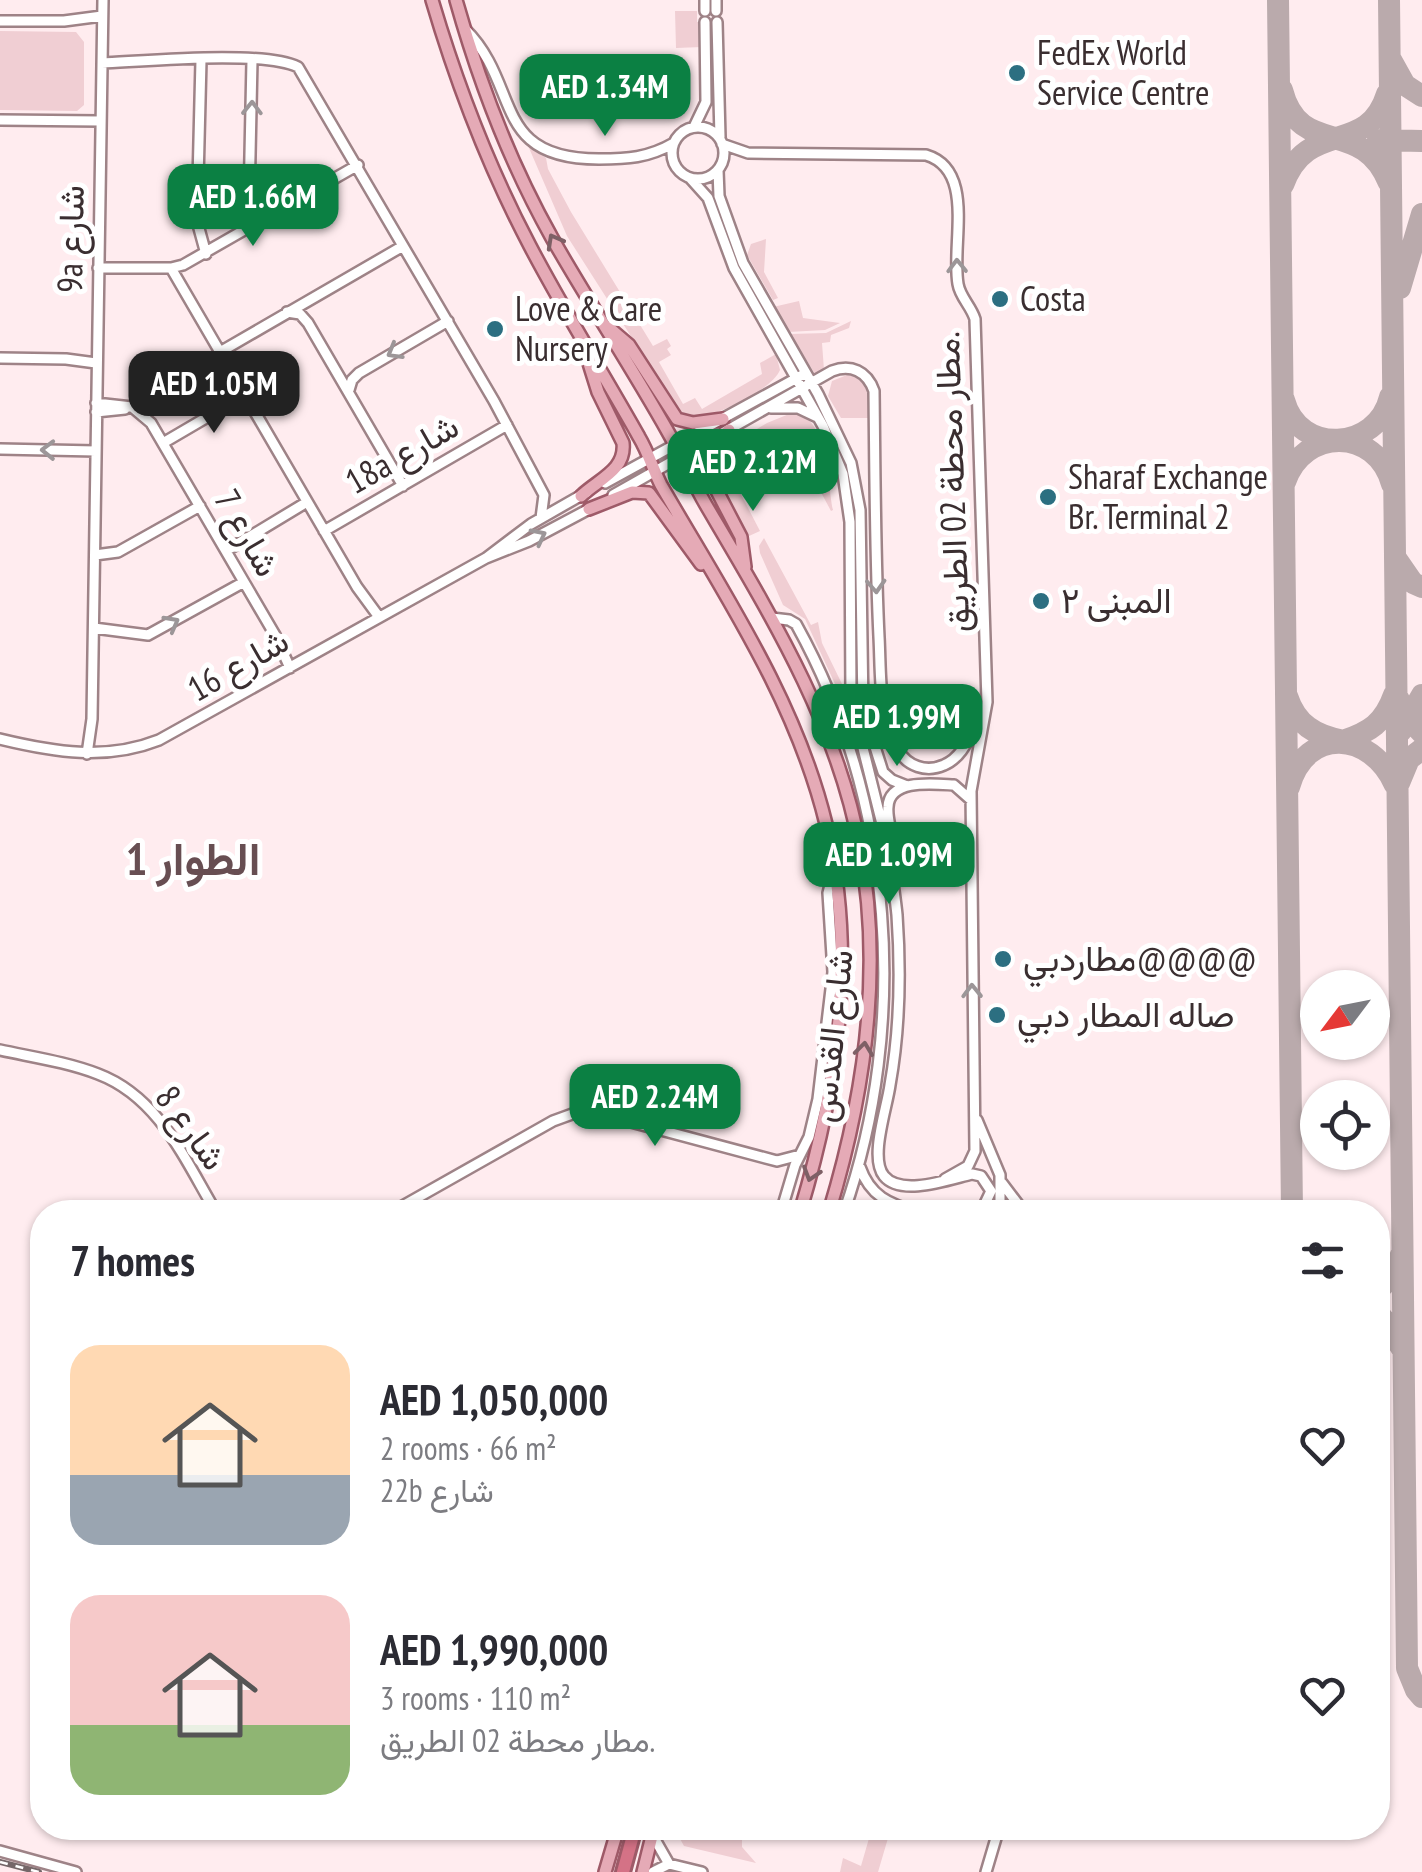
<!DOCTYPE html>
<meta charset="utf-8">
<style>
:root{--surface:#fff;--page:#f2f2f3;--text:#2b2b33;--muted:#7c7c81;--accent:#0b8043}
body{margin:0;font-family:"PT Sans Narrow",Vazirmatn,sans-serif;background:var(--page);color:var(--text);height:100vh;display:flex;flex-direction:column;font-size:38px;white-space:nowrap}
*{box-sizing:border-box;margin:0}
p{font-size:32px;color:var(--muted)}
.icon{flex:none;width:55px;height:55px;fill:none;stroke:currentColor;stroke-width:2;stroke-linecap:round;stroke-linejoin:round}
.map{position:relative;flex:1;overflow:hidden}
.details{position:absolute;left:30px;top:1200px;width:1360px;height:640px;display:flex;flex-direction:column;background:var(--surface);border-radius:40px;box-shadow:0 2px 8px #0004}
.details>*{flex:none}
.needle{width:65px;rotate:238deg}
.fabs{position:absolute;left:1300px;top:970px;display:grid;gap:20px}
.fabs a{display:grid;place-items:center;width:90px;height:90px;border-radius:50%;background:var(--surface);box-shadow:0 2px 8px #0004;font-size:50px}
.price{position:absolute;translate:-50% -85px;padding:0 22px;border-radius:20px;background:var(--accent);color:#fff;font-size:32px;line-height:65px;filter:drop-shadow(0 2px 5px #0008)}
.price::after{content:'';position:absolute;left:50%;top:60px;width:30px;height:22px;margin-left:-15px;background:inherit;clip-path:polygon(0 0,100% 0,50% 100%)}
.price.on{background:#222;color:#fff}
ul{padding:0;list-style:none}
li{display:flex;align-items:center;gap:30px;height:250px;padding:0 40px}
li span{display:grid;place-items:center;flex:none;width:280px;height:200px;border-radius:30px;color:#555}
li>.icon{margin-inline-start:auto}
span .icon{width:120px;height:120px;fill:#fffc;stroke-width:1}
li b{font-size:42px}
h2{display:flex;justify-content:space-between;align-items:center;height:120px;padding:0 40px;font-size:42px}
.map>svg:first-child{display:block}
</style>
<div class="map">
<svg width="1422" height="1872" viewBox="0 0 1422 1872">
<rect width="100%" height="100%" fill="#ffecef"/>
<path fill="#f0ced3" d="M675,11h22v11h4l1,25 -26,1z
M0,31l76,1 8,10v63l-7,6 -77,-1z
M526,141l20,17 2,11 23,43 82,134 14,-7 4,7 -4,3 4,6 -12,7 24,42 12,-6 7,11 60,-35 -2,-11 16,-9 4,16c-8,19 -57,43 -78,46 -9,2 -16,-2 -24,-6l-111,-174z
M766,239l-2,33 14,26 -5,2 -26,-45 4,-11z
M799,301l4,17 37,5 -15,7 -37,2 -15,-25z
M851,321l-2,7 -18,7 -1,7 -8,1 2,27 -9,4 -25,-40 36,-1z
M847,375c24,4 22,23 21,43h-27l-13,-22 4,-15z
M794,412c35,8 33,68 39,98l-2,1 -37,-69 -5,3 -7,-10 -49,26 4,10 -6,4 29,56 -11,5 -35,-64 1,-18 52,-31z
M764,538l47,87 7,-3 4,21 20,41 3,13h-4l-36,-78 -22,-14 -23,-52 -1,-7z
M674,1828h68v19l14,16 -72,-17z
M872,1828h19l-13,44h-38l3,-14 18,8z"/>
<g fill="none" stroke-linecap="round" stroke-linejoin="round">
<path stroke="#baaaac" stroke-width="22" d="M1278,0l14,1212
M1389,0l18,1668 9,22 6,7
M1390,58l15,27 17,11
M1282,90c18,70 80,25 107,93
M1378,140l44,1
M1283,185c25,-68 84,-27 104,-91
M1400,288l22,-74
M1284,400c15,56 93,51 106,-3
M1285,482c19,-55 91,-55 107,2
M1395,557l18,26 9,4
M1287,696c9,28 28,40 57,45
M1399,700l3,12 20,21
M1401,731l21,-36
M1343,741c27,-9 41,-18 51,-46
M1399,783l10,-24 13,-10
M1289,787c17,-61 82,-56 106,-2
M1378,1290l15,-14 8,-21
M1378,1313l16,18 6,15"/>
<defs>
<path id="minor" d="M716,0v11
M705,11v-11
M0,21h64l38,-5
M717,22l3,115
M465,29c57,57 25,130 134,130 28,0 49,-1 75,-16
M201,60l-4,161 9,33
M252,60l-3,142 7,23
M102,63c44,-2 161,-13 196,4l196,334 50,94 -3,23
M0,120l100,1
M672 153a26 26 0 1 1 52 0a26 26 0 1 1-52 0Z
M694,127l12,-25 -1,-80
M722,144l26,9 178,2c50,15 25,89 32,129 2,13 13,22 17,35l12,383 -16,89 4,360 -7,15 -23,13
M718,170l1,26 24,67 75,131 33,69 9,47 3,199 20,63 9,8 15,6
M690,178l18,20 26,70 89,158 20,48 7,48 1,178 39,156
M98,268h73l12,-3 175,-100
M171,268l186,319 22,30
M287,312l13,2 8,9 95,163
M220,352l183,-106
M0,358l66,1 30,4
M349,390l3,-10 7,-7 89,-52
M96,403l36,4 19,16 124,212 15,33
M771,408h27l19,9
M96,412l29,-3
M163,443l82,-48
M0,449l96,2
M605,483l201,-110
M613,495l219,-124c19,-7 35,0 42,20 1,82 1,164 5,246 2,36 -1,81 19,113 9,16 28,23 46,15 22,-9 27,-36 40,-54
M324,531l183,-106
M226,551l81,-49
M95,555l23,-3 82,-46
M486,558l43,-17 62,-33
M772,618l17,2 7,4c98,177 114,399 48,588
M94,628l54,7 96,-53
M0,739c54,13 106,22 159,1l327,-182 45,-34 56,-32
M87,754l5,-35 11,-719
M891,833c-1,-8 -4,-18 -3,-26 1,-29 47,-23 66,-22l17,15
M890,853c1,21 5,41 7,62 4,57 3,114 -7,170 -3,23 -21,73 -6,91 17,21 66,3 88,-2l9,2 10,15 -10,21
M0,1050c32,7 67,12 98,24 61,23 87,86 118,138
M977,1120l23,55v37
M860,1167c10,29 29,37 57,45
M1002,1183l22,29
M392,1212l161,-91 22,-8h22l180,48 23,-6
M781,1212l14,-47 14,-28 9,-38 15,-127 -5,-79 5,-20
M863,1212l31,-7
M653,1836l16,28
M0,1851l76,21
M653,1872l16,-8 33,8
M986,1872l13,-44"/>
<path id="major" d="M432,0c25,85 57,168 98,246 34,65 73,127 109,191 9,15 14,32 22,48 63,109 135,215 165,339 31,131 12,262 -26,388
M456,0c23,82 54,163 96,238 37,65 79,128 116,194 14,24 24,49 38,73 64,109 131,217 154,343 23,122 5,246 -31,364
M608,327l21,18 48,74 16,4 30,-4
M729,430l-19,18 -6,18 37,71 4,30
M581,496c18,-17 45,-26 42,-53l-25,-51 -10,-32
M589,509l43,-17 17,1 52,71
M830,741l7,-24
M605,1872l13,-44
M643,1872l11,-44"/>
<path id="highway" d="M623,1872l12,-44"/>
</defs>
<use href="#minor" stroke="#9e8387" stroke-width="14"/>
<use href="#major" stroke="#9e5a68" stroke-width="16"/>
<use href="#highway" stroke="#9e5a68" stroke-width="18"/>
<use href="#minor" stroke="#fff" stroke-width="9"/>
<use href="#major" stroke="#e5aab6" stroke-width="11"/>
<use href="#highway" stroke="#d47286" stroke-width="12"/>
<defs>
<path id="rail" d="M0,1862l39,10"/>
</defs>
<use href="#rail" stroke="#756769" stroke-width="6"/>
<use href="#rail" stroke="#fff" stroke-width="2.5" stroke-dasharray="8" stroke-linecap="butt"/>
</g>
<defs><path id="oneway-chevron" d="M-2-3.5L2.5 0L-2 3.5" fill="none" stroke-width="1.6" stroke-linecap="round" stroke-linejoin="round" transform="scale(2.5)"/></defs>
<g stroke="#9c9698">
<use href="#oneway-chevron" transform="translate(252 108) rotate(-89)"/>
<use href="#oneway-chevron" transform="translate(957 266) rotate(-91)"/>
<use href="#oneway-chevron" transform="translate(394 352) rotate(150)"/>
<use href="#oneway-chevron" transform="translate(48 450) rotate(-179)"/>
<use href="#oneway-chevron" transform="translate(539 536) rotate(-27)"/>
<use href="#oneway-chevron" transform="translate(876 586) rotate(87)"/>
<use href="#oneway-chevron" transform="translate(172 623) rotate(-29)"/>
<use href="#oneway-chevron" transform="translate(972 991) rotate(-91)"/>
</g>
<g stroke="#7e6066">
<use href="#oneway-chevron" transform="translate(554 241) rotate(-119)"/>
<use href="#oneway-chevron" transform="translate(864 1049) rotate(-83)"/>
<use href="#oneway-chevron" transform="translate(811 1174) rotate(107)"/>
</g>
<g fill="#2c6f81" stroke="#fff" stroke-width="4">
<circle cx="1017" cy="73" r="10"/>
<circle cx="1000" cy="299" r="10"/>
<circle cx="495" cy="329" r="10"/>
<circle cx="1048" cy="497" r="10"/>
<circle cx="1041" cy="601" r="10"/>
<circle cx="1003" cy="959" r="10"/>
<circle cx="997" cy="1015" r="10"/>
</g>
<g text-anchor="middle" stroke-width="10" stroke-linejoin="round" paint-order="stroke">
<g font-size="35" fill="#3a2e30" stroke="#fff" text-anchor="start">
<text x="1037" y="65">FedEx World<tspan x="1037" dy="40">Service Centre</tspan></text>
<text x="1020" y="311">Costa</text>
<text x="515" y="321">Love &amp; Care<tspan x="515" dy="40">Nursery</tspan></text>
<text x="1068" y="489">Sharaf Exchange<tspan x="1068" dy="40">Br. Terminal 2</tspan></text>
<text x="1061" y="613">المبنى ٢</text>
<text x="1023" y="971">مطاردبي@@@@</text>
<text x="1017" y="1027">صاله المطار دبي</text>
</g>
<g font-size="35" fill="#3a2e30" stroke="#fff">
<text transform="translate(71 239) rotate(-89)" y="12">9a شارع</text>
<text transform="translate(402 454) rotate(-30)" y="12">18a شارع</text>
<text transform="translate(952 482) rotate(-92)" y="12">مطار محطة 02 الطريق.</text>
<text transform="translate(247 533) rotate(60)" y="12">شارع 7</text>
<text transform="translate(238 665) rotate(-30)" y="12">شارع 16</text>
<text transform="translate(832 1036) rotate(-84)" y="12">شارع القدس</text>
<text transform="translate(191 1128) rotate(54)" y="12">شارع 8</text>
</g>
<g font-size="45" font-weight="bold" fill="#674e52" stroke="#fff">
<text x="193" y="875">الطوار 1</text>
</g>
</g>
</svg>
<div class="fabs">
<a><svg class="needle" viewBox="-14 -14 28 28"><path d="M0-13l5 13h-10z" fill="#e53935"/><path d="M0 13l5-13h-10z" fill="#7c7c81"/></svg></a>
<a><svg class="icon" aria-label="locate" viewBox="0 0 24 24"><circle cx="12" cy="12" r="6"/><path d="M12 2v4M12 18v4M2 12h4M18 12h4"/></svg></a>
</div>
<b class="price" style="left:605px;top:139px">AED 1.34M</b>
<b class="price" style="left:253px;top:249px">AED 1.66M</b>
<b class="price on" style="left:214px;top:436px">AED 1.05M</b>
<b class="price" style="left:753px;top:514px">AED 2.12M</b>
<b class="price" style="left:897px;top:769px">AED 1.99M</b>
<b class="price" style="left:889px;top:907px">AED 1.09M</b>
<b class="price" style="left:655px;top:1149px">AED 2.24M</b>
<section class="details">
<h2>7 homes<svg class="icon" aria-label="filters" viewBox="0 0 24 24"><path d="M4 7h16M4 17h16"/><circle cx="9" cy="7" r="2"/><circle cx="15" cy="17" r="2"/></svg></h2>
<ul>
<li><span style="background:linear-gradient(#ffd9b3 65%,#9aa5b1 0)"><svg class="icon" aria-label="home" viewBox="0 0 24 24"><path d="M3 11l9-7 9 7M6 9v11h12V9"/></svg></span><div><b>AED 1,050,000</b><p>2 rooms · 66 m²</p><p>22b شارع</p></div><svg class="icon" aria-label="heart" viewBox="0 0 24 24"><path d="M12 20l-8-8c-3-5 5-10 8-4 3-6 11-1 8 4z"/></svg></li>
<li><span style="background:linear-gradient(#f6c9c9 65%,#8fb573 0)"><svg class="icon" aria-label="home" viewBox="0 0 24 24"><path d="M3 11l9-7 9 7M6 9v11h12V9"/></svg></span><div><b>AED 1,990,000</b><p>3 rooms · 110 m²</p><p>مطار محطة 02 الطريق.</p></div><svg class="icon" aria-label="heart" viewBox="0 0 24 24"><path d="M12 20l-8-8c-3-5 5-10 8-4 3-6 11-1 8 4z"/></svg></li>
</ul>
</section>
</div>
